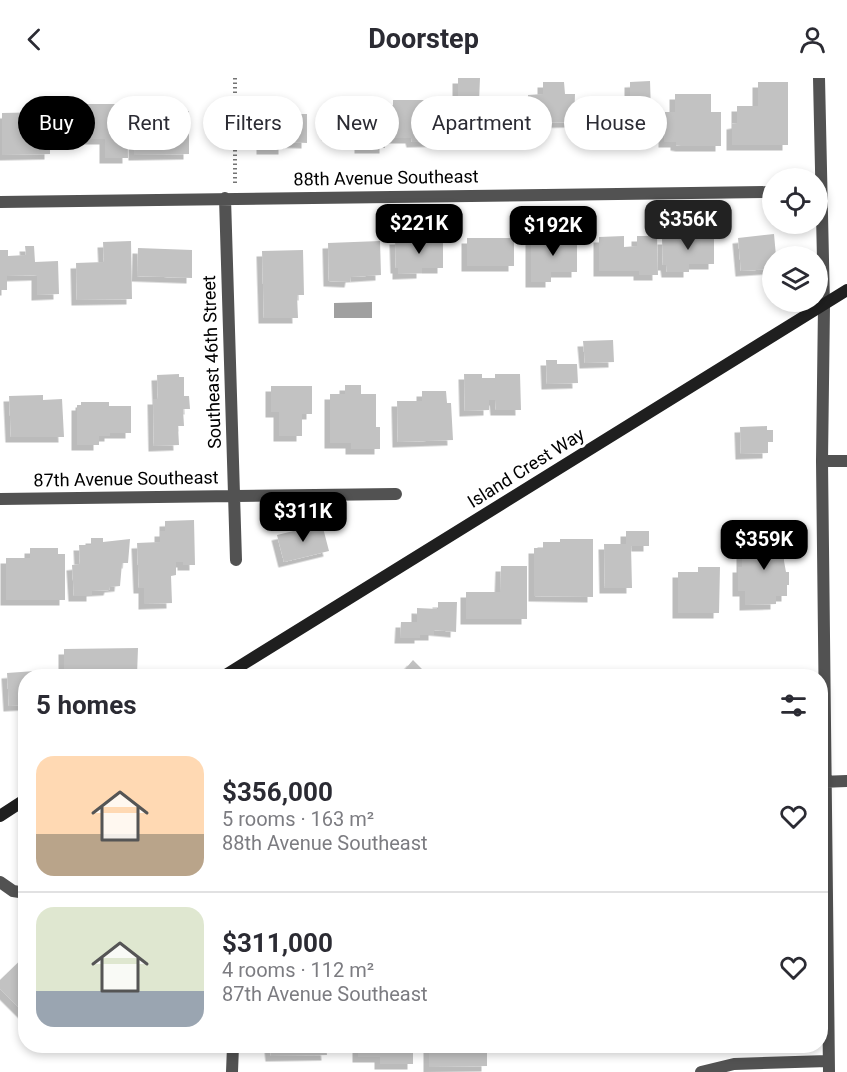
<!DOCTYPE html>
<meta charset="utf-8">
<style>
:root{--surface:#fff;--page:#f7f7f7;--text:#2b2b33;--muted:#7c7c81;--line:#e1e1e2;--accent:#000}
body{margin:0;font-family:Roboto,sans-serif;background:var(--page);color:var(--text);height:100vh;display:flex;flex-direction:column;font-size:22px;white-space:nowrap}
*{box-sizing:border-box;margin:0}
p{font-size:20px;color:var(--muted)}
.icon{flex:none;width:33px;height:33px;fill:none;stroke:currentColor;stroke-width:2;stroke-linecap:round;stroke-linejoin:round}
.map{position:relative;flex:1;overflow:hidden}
.drawer{position:absolute;left:18px;top:591px;width:810px;height:384px;display:flex;flex-direction:column;background:var(--surface);border-radius:24px;box-shadow:0 3px 9px #0003}
.drawer>*{flex:none}
.top-card{position:absolute;left:18px;top:18px;width:812px;height:54px;display:flex;gap:12px}
.tools{position:absolute;left:762px;top:90px;display:grid;gap:12px}
.tools a{display:grid;place-items:center;width:66px;height:66px;border-radius:50%;background:var(--surface);box-shadow:0 3px 9px #0003;font-size:30px}
.price{position:absolute;translate:-50% -51px;padding:0 14px;border-radius:12px;background:var(--accent);color:#fff;font-size:20px;line-height:39px;filter:drop-shadow(0 2px 3px #0008)}
.price::after{content:'';position:absolute;left:50%;top:36px;width:18px;height:14px;margin-left:-9px;background:inherit;clip-path:polygon(0 0,100% 0,50% 100%)}
.price.selected{background:#222;color:#fff}
ul{padding:0;list-style:none}
li{display:flex;align-items:center;gap:18px;height:150px;padding:0 18px}
li+li{border-top:2px solid var(--line)}
li span{display:grid;place-items:center;flex:none;width:168px;height:120px;border-radius:18px;color:#555}
li>.icon{margin-inline-start:auto}
span .icon{width:72px;height:72px;fill:#fffc;stroke-width:1}
li b{font-size:26px}
h2{display:flex;justify-content:space-between;align-items:center;height:72px;padding:0 18px;font-size:26px}
.pill{padding:0 21px;border-radius:27px;background:var(--surface);box-shadow:0 3px 9px #0003;font-size:21px;line-height:54px}
.pill.selected{background:var(--accent);color:#fff}
header{display:flex;justify-content:space-between;align-items:center;height:78px;padding:0 18px;background:var(--surface);font-size:27px;font-weight:700}
.map>svg:first-child{display:block}
</style>
<header><svg class="icon" aria-label="back" viewBox="0 0 24 24"><path d="M15 5l-7 7 7 7"/></svg>Doorstep<svg class="icon" aria-label="person" viewBox="0 0 24 24"><circle cx="12" cy="8" r="4"/><path d="M4 21q1-7 8-7t8 7"/></svg></header>
<div class="map">
<svg width="847" height="994" viewBox="0 0 847 994">
<defs>
<filter id="shadow"><feDropShadow dx="-5.5" dy="5.5" stdDeviation="0" flood-color="#0004"/></filter>
</defs>
<rect width="100%" height="100%" fill="#fff"/>
<path fill="#a0a0a0" d="M372,224v16h-38v-15z"/>
<path fill="#c2c2c2" filter="url(#shadow)" d="M458,0h22l-1,24h14v37h-35z
M650,3l2,62 -52,1 -1,-42h31v-20z
M543,4h21l1,12h10l-1,28 -45,1 -1,-28 15,-1z
M758,4h30v63h-56v-21l5,-1v-17h21z
M675,16h36v18h10v34h-40l-5,-1v-3h-12l1,-30h10z
M393,22h53v41l-34,1 -1,-4h-18z
M327,24h58v46h-25v-8h-15v-6l-18,1z
M69,26h58l1,54h-23v-19h-36z
M189,33v43l-55,1v-43z
M50,34v42l-48,1v-42z
M269,36h38v29l-23,-1v7h-22v-24h7z
M714,154v32h-25v8h-22l-1,-7h-3l-1,-26h10v-6z
M774,156l2,22h-4v13l-31,2 -3,-33z
M624,158v11l13,-1v-10h20l1,39h-19v-4h-40v-34z
M531,159h46v35h-26v10h-20z
M443,160v30h-21v5l-24,1v-6h-2l-1,-29z
M467,160h47v28h-47z
M131,163l1,58 -55,1 -1,-37 28,-1 -1,-20z
M380,163l1,34 -30,2 -1,5 -21,-1 -1,-38z
M25,168h9l1,16 23,-1 1,33 -22,1v-20l-30,1v14h-7v-40h8v6l18,-1z
M138,170l54,2v28l-55,-2z
M303,172l1,45h-7l1,23h-34l-2,-67z
M613,262l1,22 -29,1 -2,-22z
M546,282h11v4h20l1,19 -31,1z
M179,296v3h5v19h5l1,13h-7l1,17h-6l1,19 -25,1 -1,-47h5l-1,-24z
M464,296h18v4h13v-4h25l1,36h-25l-1,-10h-6v10l-24,1z
M345,307h16v9h15v33h4v22h-29v-6h-21v-49h15z
M271,308h41v28h-10v22h-23v-24h-8z
M422,313h24l1,12h4l2,37 -55,2 -1,-41h25z
M43,317v5l19,-1 2,38h-53l-2,-41z
M81,324h28v4h22v27h-21v3h-11v9h-22v-40h4z
M767,348v4h6v12h-5v11l-27,1 -1,-27z
M194,442l1,45h-12v-3h-7v13l-5,1 1,27 -28,1v-16h-5l-2,-45 23,-1v-11h5v-10z
M322,446l7,27 -45,11 -7,-27z
M626,453h23v15h-18l1,42h-27l-1,-44h22z
M760,455h24v28l2,11h3v13h-2v11h-11v8l-31,1v-14h-7v-24h4v-22h18z
M91,460h12v4l27,-3 -2,24h-6l-2,23 -10,1 -1,3 -17,1v5h-18l-2,-31 8,-1 -1,-19h12z
M560,461h33v58l-59,-1v-48h9v-6h17z
M30,470h28v6h7v46h-59v-42h24z
M501,488h26v53h-61v-27h34z
M698,489h22l-1,46h-41v-41h20z
M438,524h19l-1,30 -22,-2v5h-14v3h-20l1,-16h16v-14l21,1z
M138,570l-1,27 -73,1v-27z
M413,582l14,14h17v2h-43l-1,-1z
M35,593v2l23,-2v5h-32v29l-17,1 -2,-33z
M590,595v3h-52v-2z
M26,877v60l-26,-26v-9z
M270,968h56l1,9 -56,1z
M358,968h55v18h-33v-7h-22z
M429,968h58v20l-58,1z"/>
<g fill="none" stroke-linecap="round" stroke-linejoin="round">
<path stroke="#747474" stroke-width="4" stroke-dasharray="1.5 3" stroke-linecap="butt" d="M235,0v107"/>
<path stroke="#525252" stroke-width="12" d="M822,383h25
M0,804l13,9 13,2"/>
<path stroke="#525252" stroke-width="12" d="M819,0l5,227 -2,156 7,611
M225,120l11,362
M0,124l772,-10
M0,421l396,-5
M820,704l27,-1
M232,994l1,-26
M701,994l33,-8 94,-3"/>
<path stroke="#1f1f1f" stroke-width="12" d="M224,598l623,-386
M0,738l26,-17"/>
</g>
<g text-anchor="middle" stroke-width="6" stroke-linejoin="round" paint-order="stroke">
<g font-size="18" fill="#000" stroke="#fff">
<text transform="translate(386 100) rotate(-1)" y="6">88th Avenue Southeast</text>
<text transform="translate(212 284) rotate(-92)" y="6">Southeast 46th Street</text>
<text transform="translate(526 390) rotate(-32)" y="6">Island Crest Way</text>
<text transform="translate(126 401) rotate(-1)" y="6">87th Avenue Southeast</text>
</g>
</g>
</svg>
<div class="tools">
<a><svg class="icon" aria-label="locate" viewBox="0 0 24 24"><circle cx="12" cy="12" r="6"/><path d="M12 2v4M12 18v4M2 12h4M18 12h4"/></svg></a>
<a><svg class="icon" aria-label="layers" viewBox="0 0 24 24"><path d="M12 4l9 5-9 5-9-5zM3 14l9 5 9-5"/></svg></a>
</div>
<b class="price selected" style="left:688px;top:173px">$356K</b>
<b class="price" style="left:419px;top:177px">$221K</b>
<b class="price" style="left:553px;top:179px">$192K</b>
<b class="price" style="left:303px;top:465px">$311K</b>
<b class="price" style="left:764px;top:493px">$359K</b>
<div class="top-card">
<a class="pill selected">Buy</a>
<a class="pill">Rent</a>
<a class="pill">Filters</a>
<a class="pill">New</a>
<a class="pill">Apartment</a>
<a class="pill">House</a>
</div>
<section class="drawer">
<h2>5 homes<svg class="icon" aria-label="filters" viewBox="0 0 24 24"><path d="M4 7h16M4 17h16"/><circle cx="9" cy="7" r="2"/><circle cx="15" cy="17" r="2"/></svg></h2>
<ul>
<li><span style="background:linear-gradient(#ffd9b3 65%,#b9a48a 0)"><svg class="icon" aria-label="home" viewBox="0 0 24 24"><path d="M3 11l9-7 9 7M6 9v11h12V9"/></svg></span><div><b>$356,000</b><p>5 rooms · 163 m²</p><p>88th Avenue Southeast</p></div><svg class="icon" aria-label="heart" viewBox="0 0 24 24"><path d="M12 20l-8-8c-3-5 5-10 8-4 3-6 11-1 8 4z"/></svg></li>
<li><span style="background:linear-gradient(#dfe7d0 70%,#9aa5b1 0)"><svg class="icon" aria-label="home" viewBox="0 0 24 24"><path d="M3 11l9-7 9 7M6 9v11h12V9"/></svg></span><div><b>$311,000</b><p>4 rooms · 112 m²</p><p>87th Avenue Southeast</p></div><svg class="icon" aria-label="heart" viewBox="0 0 24 24"><path d="M12 20l-8-8c-3-5 5-10 8-4 3-6 11-1 8 4z"/></svg></li>
</ul>
</section>
</div>
